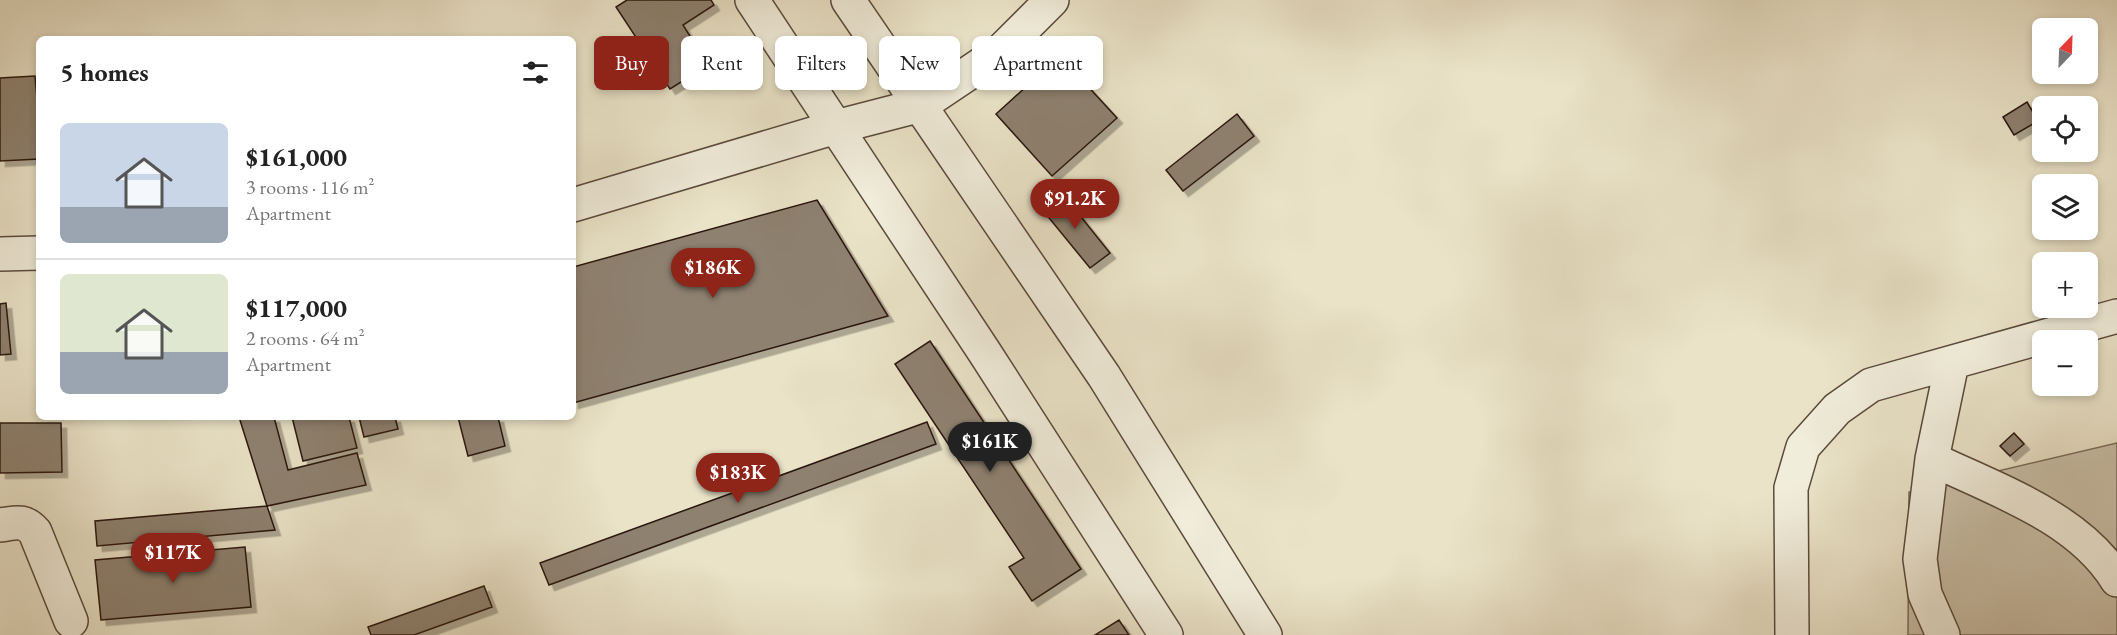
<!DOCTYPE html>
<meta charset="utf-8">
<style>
:root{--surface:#fff;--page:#f6f6f6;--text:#222;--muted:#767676;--line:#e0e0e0;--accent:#8f2418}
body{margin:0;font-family:"EB Garamond",serif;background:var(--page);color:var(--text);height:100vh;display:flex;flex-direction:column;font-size:22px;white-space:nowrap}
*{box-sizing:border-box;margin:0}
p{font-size:20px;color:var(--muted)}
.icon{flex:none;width:33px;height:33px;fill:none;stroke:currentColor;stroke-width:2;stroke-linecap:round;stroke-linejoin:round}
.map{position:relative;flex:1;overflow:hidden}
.details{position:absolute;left:36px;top:36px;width:540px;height:384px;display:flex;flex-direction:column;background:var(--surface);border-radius:9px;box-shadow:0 3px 9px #0003}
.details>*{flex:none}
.guide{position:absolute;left:594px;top:36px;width:570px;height:54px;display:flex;gap:12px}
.needle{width:39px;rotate:23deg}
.controls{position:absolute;left:2032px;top:18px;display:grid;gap:12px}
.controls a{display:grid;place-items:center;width:66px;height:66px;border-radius:9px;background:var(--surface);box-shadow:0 3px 9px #0003;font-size:30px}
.price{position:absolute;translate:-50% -51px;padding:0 14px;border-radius:21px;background:var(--accent);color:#fff;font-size:20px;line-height:39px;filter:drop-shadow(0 2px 3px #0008)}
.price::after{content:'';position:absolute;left:50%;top:36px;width:18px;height:14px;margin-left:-9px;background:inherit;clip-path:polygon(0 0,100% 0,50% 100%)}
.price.on{background:#222;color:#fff}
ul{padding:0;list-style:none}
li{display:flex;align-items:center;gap:18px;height:150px;padding:0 24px}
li+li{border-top:2px solid var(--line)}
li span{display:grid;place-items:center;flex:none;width:168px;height:120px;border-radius:9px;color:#555}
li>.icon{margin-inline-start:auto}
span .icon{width:72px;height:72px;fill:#fffc;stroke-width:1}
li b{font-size:26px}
h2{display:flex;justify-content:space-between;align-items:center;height:72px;padding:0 24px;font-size:26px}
.tag{padding:0 21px;border-radius:9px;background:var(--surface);box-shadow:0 3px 9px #0003;font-size:21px;line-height:54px}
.tag.on{background:var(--accent);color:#fff}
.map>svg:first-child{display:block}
</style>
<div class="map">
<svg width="2117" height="635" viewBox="0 0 2117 635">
<defs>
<filter id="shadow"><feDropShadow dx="5.5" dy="5.5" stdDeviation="0" flood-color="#0004"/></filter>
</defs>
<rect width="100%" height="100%" fill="#eae3c8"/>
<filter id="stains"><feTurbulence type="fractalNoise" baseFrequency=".00333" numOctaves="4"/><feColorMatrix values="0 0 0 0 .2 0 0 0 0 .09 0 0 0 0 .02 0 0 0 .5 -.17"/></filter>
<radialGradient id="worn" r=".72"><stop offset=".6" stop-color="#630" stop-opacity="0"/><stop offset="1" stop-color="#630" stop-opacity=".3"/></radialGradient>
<path fill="#cac0a8" stroke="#7a6c5b" stroke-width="1.5" d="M2117,443v192h-209l1,-143z"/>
<path fill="#8e816f" stroke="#2b170e" stroke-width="1.5" filter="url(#shadow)" d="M627,0h84l3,5 -31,20 25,40 -38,24 -54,-82z
M1060,56l57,62 -65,58 -56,-62z
M35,76l4,45v38l-39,2v-83z
M2027,102l11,19 -24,14 -11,-18z
M1237,114l17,22 -71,55 -17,-21z
M1061,192l49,61 -20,15 -49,-60z
M817,200l71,116 -315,87v-136z
M6,303l5,51 -11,1v-51z
M930,341l151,228 -49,32 -23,-34 15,-9 -129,-194z
M239,417h35l14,53 69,-17 9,32 -99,21z
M292,417h57l8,31 -54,13z
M359,417h36l3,12 -34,8z
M458,417h40l7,29 -37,10z
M927,422l9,22 -387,141 -9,-22z
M0,423h61l1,49 -62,1z
M2014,433l10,11 -14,12 -10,-10z
M267,506l8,24 -178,16 -2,-25z
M245,547l6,60 -150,13 -6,-60z
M484,586l8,21 -78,28h-43l-3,-8z
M1119,620l10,15h-34z"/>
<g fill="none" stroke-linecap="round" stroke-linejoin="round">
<defs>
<path id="minor" d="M752,0l233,353 181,282
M848,0l256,376 161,259
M573,205l263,-78 85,-22 79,-53 52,-52
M0,254l39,-1
M1932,459c64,31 146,58 185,121
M0,525c16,-2 24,-6 35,7l36,89
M1792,635l-1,-147 12,-41 34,-38 34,-24 246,-69
M1943,635l-18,-41 -5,-35 12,-100 20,-96"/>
</defs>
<use href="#minor" stroke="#5b4a3c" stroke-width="36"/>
<use href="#minor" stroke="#f1eddb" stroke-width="33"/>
</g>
<rect width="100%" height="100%" filter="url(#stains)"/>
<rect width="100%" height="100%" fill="url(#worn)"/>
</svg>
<div class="controls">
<a><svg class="needle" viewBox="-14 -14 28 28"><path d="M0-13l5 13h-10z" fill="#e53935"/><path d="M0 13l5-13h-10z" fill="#767676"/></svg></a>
<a><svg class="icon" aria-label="locate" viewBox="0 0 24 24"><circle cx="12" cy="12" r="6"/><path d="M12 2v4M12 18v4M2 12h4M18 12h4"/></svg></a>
<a><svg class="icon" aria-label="layers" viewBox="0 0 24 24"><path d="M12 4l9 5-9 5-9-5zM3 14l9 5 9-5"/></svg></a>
<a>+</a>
<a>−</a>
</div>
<b class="price" style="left:1075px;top:230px">$91.2K</b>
<b class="price" style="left:713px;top:299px">$186K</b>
<b class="price on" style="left:990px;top:473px">$161K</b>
<b class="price" style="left:738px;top:504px">$183K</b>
<b class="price" style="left:173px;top:584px">$117K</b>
<div class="guide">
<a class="tag on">Buy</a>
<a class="tag">Rent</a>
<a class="tag">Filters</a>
<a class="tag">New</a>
<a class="tag">Apartment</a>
</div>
<section class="details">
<h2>5 homes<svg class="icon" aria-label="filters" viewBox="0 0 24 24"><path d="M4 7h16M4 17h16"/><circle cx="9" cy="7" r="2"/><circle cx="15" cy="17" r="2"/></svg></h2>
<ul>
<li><span style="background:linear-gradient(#c9d6e8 70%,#9aa5b1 0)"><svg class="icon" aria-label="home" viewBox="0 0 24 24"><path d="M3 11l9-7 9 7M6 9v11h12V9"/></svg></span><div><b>$161,000</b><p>3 rooms · 116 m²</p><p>Apartment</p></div></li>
<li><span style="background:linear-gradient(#dfe7d0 65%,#9aa5b1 0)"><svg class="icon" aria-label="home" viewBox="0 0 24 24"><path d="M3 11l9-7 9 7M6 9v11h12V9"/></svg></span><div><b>$117,000</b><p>2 rooms · 64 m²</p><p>Apartment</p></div></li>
</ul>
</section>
</div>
